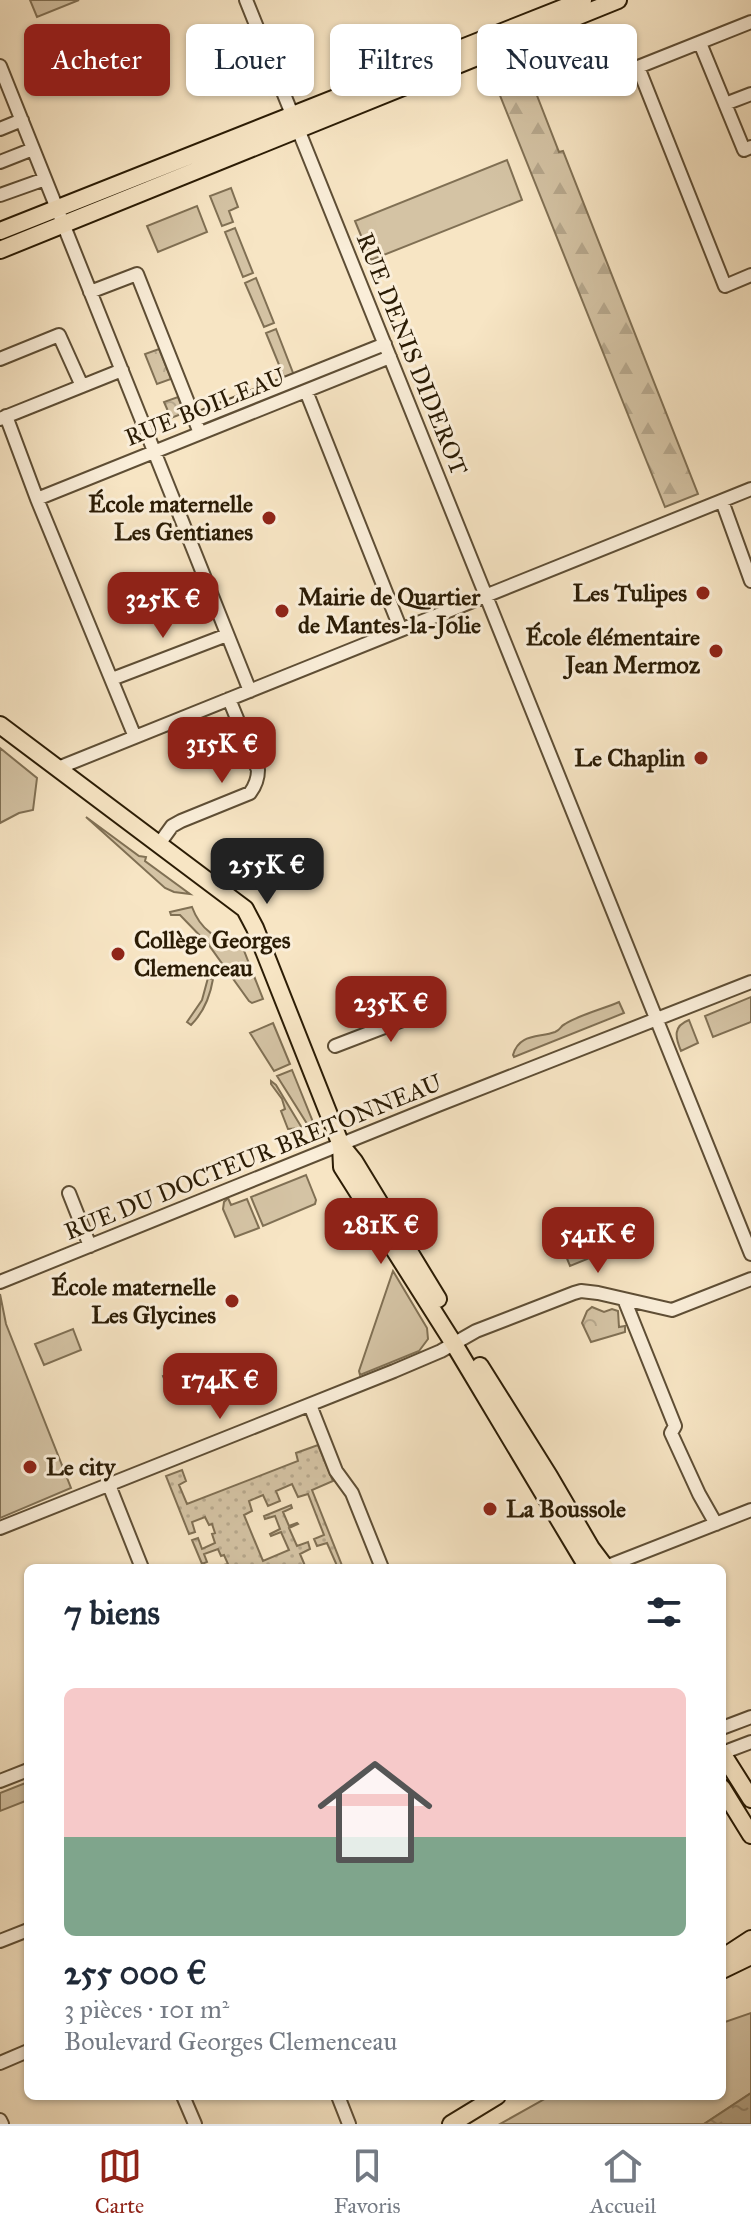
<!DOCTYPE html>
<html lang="fr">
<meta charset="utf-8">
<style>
:root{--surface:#fff;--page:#f2f2f3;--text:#1f2937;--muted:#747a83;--line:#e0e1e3;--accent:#8f2418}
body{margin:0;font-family:"IM FELL Great Primer",serif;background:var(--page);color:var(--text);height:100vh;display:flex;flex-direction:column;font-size:30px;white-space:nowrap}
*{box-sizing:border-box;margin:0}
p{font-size:26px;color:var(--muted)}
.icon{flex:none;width:44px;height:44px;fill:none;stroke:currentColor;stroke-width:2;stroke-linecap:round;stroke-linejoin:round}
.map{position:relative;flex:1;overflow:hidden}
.details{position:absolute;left:24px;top:1564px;width:702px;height:536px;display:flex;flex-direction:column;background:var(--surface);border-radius:12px;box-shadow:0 2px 6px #0004}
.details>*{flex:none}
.guide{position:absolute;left:24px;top:24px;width:704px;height:72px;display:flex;gap:16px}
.price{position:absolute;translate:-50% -68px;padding:0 18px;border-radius:16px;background:var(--accent);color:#fff;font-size:26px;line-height:52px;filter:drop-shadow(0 2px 4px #0008)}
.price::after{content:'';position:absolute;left:50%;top:48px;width:24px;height:18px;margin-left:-12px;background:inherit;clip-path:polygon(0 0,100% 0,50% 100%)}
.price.selected{background:#222;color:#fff}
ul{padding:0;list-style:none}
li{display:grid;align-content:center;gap:16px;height:424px;padding:0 40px}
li+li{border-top:2px solid var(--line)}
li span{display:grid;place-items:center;height:248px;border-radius:12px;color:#555}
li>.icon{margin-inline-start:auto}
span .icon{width:144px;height:144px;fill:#fffc;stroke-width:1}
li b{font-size:34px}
h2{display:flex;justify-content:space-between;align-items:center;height:96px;padding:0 40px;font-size:34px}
.tag{padding:0 28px;border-radius:12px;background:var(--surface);box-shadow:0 2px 6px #0004;font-size:28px;line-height:72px}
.tag.selected{background:var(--accent);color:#fff}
.dock{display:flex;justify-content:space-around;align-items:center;height:112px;border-top:2px solid var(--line);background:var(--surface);font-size:22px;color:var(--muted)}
.dock a{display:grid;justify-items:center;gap:4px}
.dock .selected{color:var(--accent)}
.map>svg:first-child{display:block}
</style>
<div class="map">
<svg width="751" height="2124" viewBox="0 0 751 2124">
<defs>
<pattern id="forest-firs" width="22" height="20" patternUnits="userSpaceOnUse" patternTransform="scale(2)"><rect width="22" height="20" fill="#d4c3a4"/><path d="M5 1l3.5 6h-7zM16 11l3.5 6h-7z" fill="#b6a78c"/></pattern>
<pattern id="park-crowns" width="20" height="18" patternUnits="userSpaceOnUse" patternTransform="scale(2)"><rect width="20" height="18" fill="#d4c3a4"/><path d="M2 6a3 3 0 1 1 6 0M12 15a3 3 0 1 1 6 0" fill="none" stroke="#b6a78c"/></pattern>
<pattern id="garden-dots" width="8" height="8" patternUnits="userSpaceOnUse" patternTransform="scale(2)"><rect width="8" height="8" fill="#d4c3a4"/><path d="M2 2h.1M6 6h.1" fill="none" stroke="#b6a78c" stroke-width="1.8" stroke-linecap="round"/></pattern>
<pattern id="water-ripples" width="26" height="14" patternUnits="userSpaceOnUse" patternTransform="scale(2)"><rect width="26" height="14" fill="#b2a183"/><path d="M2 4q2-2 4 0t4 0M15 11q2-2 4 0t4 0" fill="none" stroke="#918269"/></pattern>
</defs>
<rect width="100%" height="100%" fill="#f7e5c4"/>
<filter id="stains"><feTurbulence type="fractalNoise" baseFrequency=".0025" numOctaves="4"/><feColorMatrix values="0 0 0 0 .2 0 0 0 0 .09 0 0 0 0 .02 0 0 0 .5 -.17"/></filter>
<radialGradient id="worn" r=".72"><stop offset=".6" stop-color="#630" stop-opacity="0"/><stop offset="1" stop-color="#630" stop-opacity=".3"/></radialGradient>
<path fill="#d4c3a4" stroke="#807054" stroke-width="2" d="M30,0h49l-42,17z
M507,160l15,40 -151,60 -16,-39z
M231,188l7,19 -9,4 4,11 -11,4 -12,-30z
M197,206l10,26 -49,20 -11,-26z
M235,228l18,45 -10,4 -18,-45z
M256,278l18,45 -10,4 -19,-44z
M276,329l19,49 -9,4 -20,-49z
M0,748l37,30 -4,32 -14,3 -19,10z
M86,817l53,39 7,1 -1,4 45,33 -16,-2 -9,-4z
M192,907c8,22 25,35 49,36l22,56 -11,4 -3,-2 -41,-57 -28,-29h-9l-1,-3z
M208,978l5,1c-3,18 -10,34 -22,46l-4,-3 15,-22z
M751,997v25l-38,15 -8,-21z
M619,1002l5,11 -110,44 -1,-2c6,-22 26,-17 42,-23 7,-3 4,-5 10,-8 14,-9 38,-15 54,-22z
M689,1020l9,23 -17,8c-6,-14 -8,-25 8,-31z
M273,1023l17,41 -16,7 -24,-38z
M292,1070l23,57 -4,3 -34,-54z
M271,1081l5,4 26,43 -14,1 -7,-18 4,-2 -3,-10 -11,-15z
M306,1175l10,25 -1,4 -52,22 -12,-29z
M228,1198l3,7 16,-6 12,29 -24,9 -12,-28 1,-7z
M611,1212l13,32 -54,22 -13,-32z
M393,1271l34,57 1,11 -9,12 -59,24 -1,-4z
M0,1294l6,30 65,164 -71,30z
M73,1329l8,21 -37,15 -9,-21z
M193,1364l8,19 -30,12 -8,-19z
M28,1782v18l-28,11v-18z
M751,2013v80l-47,31h-204l50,-28h172v-73z"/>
<path fill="url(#forest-firs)" stroke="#807054" stroke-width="2" d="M529,75l30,77 4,-1 135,343 -33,13 -168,-419z"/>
<path fill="url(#park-crowns)" stroke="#807054" stroke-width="2" d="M159,349l12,30 -14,5 -12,-30z
M178,397l6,16 -13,5 -7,-16z
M592,1307l12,5 8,-3 6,2 1,16 6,-1v6l-34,10 -9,-19 5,-12z"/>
<path fill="url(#garden-dots)" stroke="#807054" stroke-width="2" d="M318,1445l15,36 -21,9 31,78h-5l-11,-25 -10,3 -3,-7 10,-4 -16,-41 -10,3 -6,-13 -16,7 4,10 -12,5 -5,-11 -14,6 3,10 -8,4 19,46 26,-11 -8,-18 -10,4 -1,-2 10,-5 -5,-13 -10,3 -1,-3 27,-11 1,3 -9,4 6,14 8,-3 1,1 -9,4 8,18 11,-4 2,7 -10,5 6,14h-80l-2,-3 4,-1 -4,-9 -3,1 -3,-7 -14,5 3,8 -5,2 -10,-24 6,-2 4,11 13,-6 -3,-9 3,-1 -3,-9 -3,1 -4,-8 -13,5 3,10 -6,2 -23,-58 16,-6 4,11 -7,4 8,19 111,-43 -2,-8z"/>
<path fill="url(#water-ripples)" stroke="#7c6c51" stroke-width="2" d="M751,2093v31h-47z"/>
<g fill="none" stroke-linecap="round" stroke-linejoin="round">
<defs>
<path id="minor" d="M246,0l505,1254
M751,22l-113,45 87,219 26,-11
M700,43l44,107 7,-3
M0,66l250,625
M725,104l26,-10
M0,129l22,-9
M0,162l33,-13
M0,195l45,-16
M90,292l47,-18 63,159
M0,359l59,-24 23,51
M306,391l95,239
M6,416l31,83 98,238
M0,419l122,-49
M195,420l190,-76
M37,499l353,-142
M722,501l29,80
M112,679l115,-44
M58,768l693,-279
M159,844l13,-18 9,-5 69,-28c6,-8 8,-14 8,-23l-29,-71
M335,1046l99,-38
M69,1193l21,53
M0,1282l438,-177 313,-123
M624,1299l51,127 -4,7 28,61 17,30
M310,1405l26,66 16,22 30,75
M109,1485l33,83
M0,1528l394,-157 47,-20 35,-20 98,-38 7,-2 17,2 74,17 79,-31
M603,1568l148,-58
M722,1728l29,-11
M722,1753l29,-11
M0,1781l28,-11
M0,1941l28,-11
M0,2063l28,-12
M183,2096l12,28
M338,2096l11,28
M0,2120l2,4"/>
<path id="major" d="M0,231l583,-231
M0,250l618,-250
M0,725l245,184 10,19 86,217 1,22 112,177 134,224
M341,1145l13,16 84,138
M480,1366l69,110 42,72 15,20
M722,1753l29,46
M722,1788l29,47
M722,1958l29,-19
M722,1970l29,-14
M451,2124l46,-28"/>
</defs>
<use href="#minor" stroke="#5e4e35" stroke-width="16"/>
<use href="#major" stroke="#2b1c05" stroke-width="20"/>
<use href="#minor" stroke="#faeed9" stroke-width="12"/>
<use href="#major" stroke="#f7e5c4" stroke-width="16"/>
</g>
<g fill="#8f2418" stroke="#faeed9" stroke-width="3">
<circle cx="269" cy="518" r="8"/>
<circle cx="703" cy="593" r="8"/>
<circle cx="282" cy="611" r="8"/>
<circle cx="716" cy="651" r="8"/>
<circle cx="701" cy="758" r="8"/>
<circle cx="118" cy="954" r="8"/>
<circle cx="232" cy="1301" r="8"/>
<circle cx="30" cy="1467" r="8"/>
<circle cx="490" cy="1509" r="8"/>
</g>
<g text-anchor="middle" stroke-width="6" stroke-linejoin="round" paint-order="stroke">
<g font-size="24" fill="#2b1c05" stroke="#faeed9">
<text transform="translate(412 354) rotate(68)" y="8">RUE DENIS DIDEROT</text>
<text transform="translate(205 407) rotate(-22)" y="8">RUE BOILEAU</text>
<text transform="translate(253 1157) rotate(-22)" y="8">RUE DU DOCTEUR BRETONNEAU</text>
</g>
<g font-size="24" font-weight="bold" fill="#2b1c05" stroke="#faeed9" text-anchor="end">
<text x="253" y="512">École maternelle<tspan x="253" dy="28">Les Gentianes</tspan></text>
<text x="687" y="601">Les Tulipes</text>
<text x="298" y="605" text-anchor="start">Mairie de Quartier<tspan x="298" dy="28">de Mantes-la-Jolie</tspan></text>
<text x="700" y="645">École élémentaire<tspan x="700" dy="28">Jean Mermoz</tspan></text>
<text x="685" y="766">Le Chaplin</text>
<text x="134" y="948" text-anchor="start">Collège Georges<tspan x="134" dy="28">Clemenceau</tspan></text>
<text x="216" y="1295">École maternelle<tspan x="216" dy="28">Les Glycines</tspan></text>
<text x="46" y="1475" text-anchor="start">Le city</text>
<text x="506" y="1517" text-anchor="start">La Boussole</text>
</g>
</g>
<rect width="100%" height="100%" filter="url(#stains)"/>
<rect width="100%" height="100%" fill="url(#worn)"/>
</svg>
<b class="price" style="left:163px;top:640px">325K €</b>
<b class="price" style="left:222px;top:785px">315K €</b>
<b class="price selected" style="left:267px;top:906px">255K €</b>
<b class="price" style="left:391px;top:1044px">235K €</b>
<b class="price" style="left:381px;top:1266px">281K €</b>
<b class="price" style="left:598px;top:1275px">541K €</b>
<b class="price" style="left:220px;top:1421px">174K €</b>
<div class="guide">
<a class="tag selected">Acheter</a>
<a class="tag">Louer</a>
<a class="tag">Filtres</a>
<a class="tag">Nouveau</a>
</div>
<section class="details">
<h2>7 biens<svg class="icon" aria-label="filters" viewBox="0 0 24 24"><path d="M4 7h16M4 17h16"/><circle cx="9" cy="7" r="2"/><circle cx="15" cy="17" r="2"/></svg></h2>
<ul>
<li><span style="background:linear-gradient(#f6c9c9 60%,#7fa58c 0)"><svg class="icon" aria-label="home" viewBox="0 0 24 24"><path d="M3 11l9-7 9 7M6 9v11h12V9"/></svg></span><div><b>255 000 €</b><p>3 pièces · 101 m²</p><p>Boulevard Georges Clemenceau</p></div></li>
</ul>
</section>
</div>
<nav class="dock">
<a class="selected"><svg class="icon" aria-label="map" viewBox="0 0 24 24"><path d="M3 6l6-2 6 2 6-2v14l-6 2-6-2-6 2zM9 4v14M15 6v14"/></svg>Carte</a>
<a><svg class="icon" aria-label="saved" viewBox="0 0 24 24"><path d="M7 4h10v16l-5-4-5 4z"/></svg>Favoris</a>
<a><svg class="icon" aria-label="home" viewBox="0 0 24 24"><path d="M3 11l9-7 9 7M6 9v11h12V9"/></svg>Accueil</a>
</nav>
